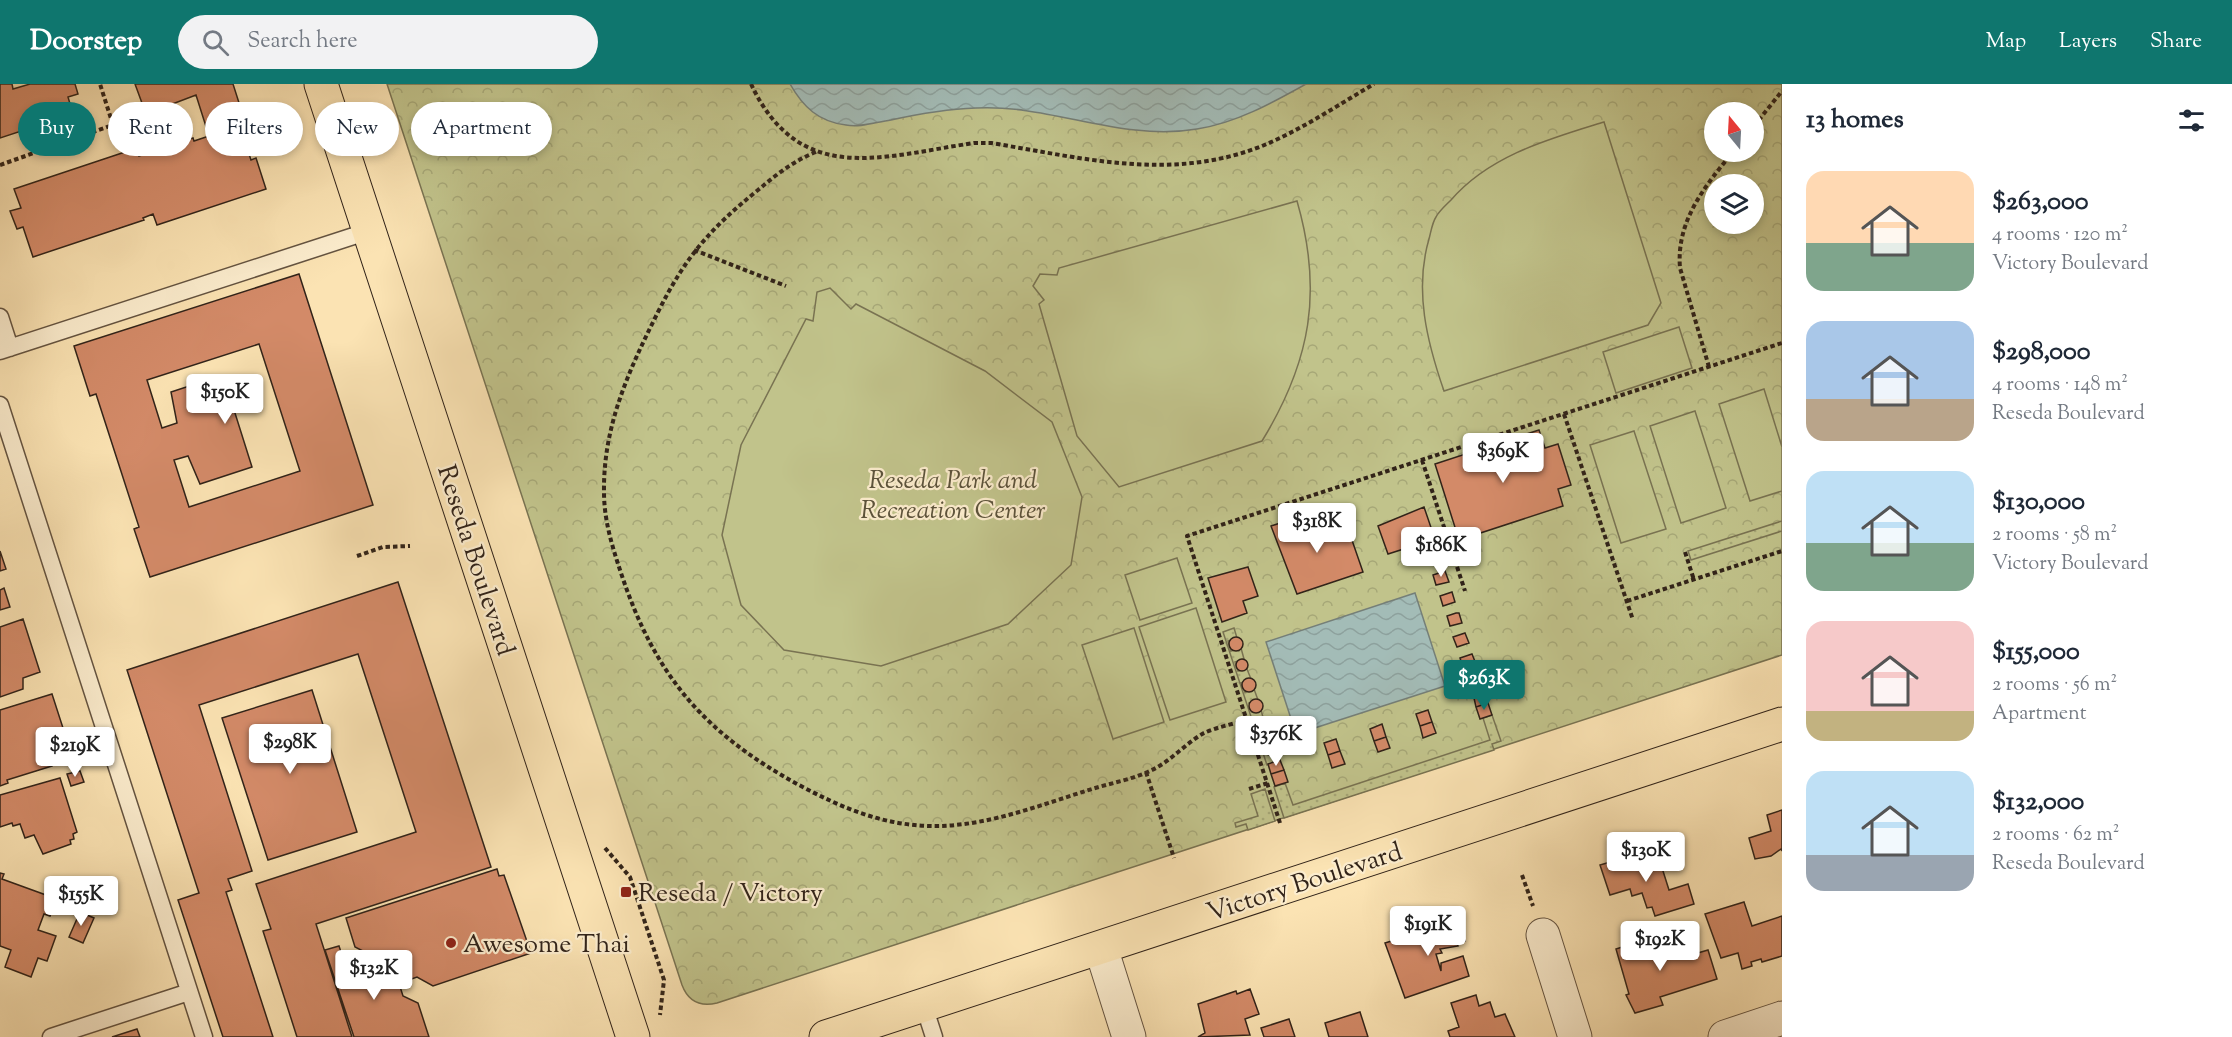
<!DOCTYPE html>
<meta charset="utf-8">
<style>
:root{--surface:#fff;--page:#f2f2f3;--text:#1f2937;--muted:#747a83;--accent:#0f766e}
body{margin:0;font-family:"Sorts Mill Goudy",serif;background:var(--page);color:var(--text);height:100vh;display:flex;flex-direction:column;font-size:22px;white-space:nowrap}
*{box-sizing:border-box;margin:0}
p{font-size:20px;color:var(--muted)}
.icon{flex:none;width:33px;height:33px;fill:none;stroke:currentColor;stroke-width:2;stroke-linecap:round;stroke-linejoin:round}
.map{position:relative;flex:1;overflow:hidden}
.details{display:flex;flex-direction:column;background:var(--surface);width:450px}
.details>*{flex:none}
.hud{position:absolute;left:18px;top:18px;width:570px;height:54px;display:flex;gap:12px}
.needle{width:39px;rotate:342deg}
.buttons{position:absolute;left:1704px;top:18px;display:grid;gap:12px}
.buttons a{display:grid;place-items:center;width:60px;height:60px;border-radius:50%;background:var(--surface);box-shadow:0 3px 9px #0003;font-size:30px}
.price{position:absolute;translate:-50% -51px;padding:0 14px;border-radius:6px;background:#fff;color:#222;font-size:20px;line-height:39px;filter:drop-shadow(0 2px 3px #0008)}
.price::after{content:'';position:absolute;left:50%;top:36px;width:18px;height:14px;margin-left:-9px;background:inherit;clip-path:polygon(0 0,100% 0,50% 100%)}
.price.active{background:var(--accent);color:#fff}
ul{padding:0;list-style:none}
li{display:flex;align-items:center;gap:18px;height:150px;padding:0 24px}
li span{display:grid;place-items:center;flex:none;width:168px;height:120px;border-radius:18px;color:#555}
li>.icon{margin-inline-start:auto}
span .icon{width:72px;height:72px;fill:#fffc;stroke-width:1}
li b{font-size:26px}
h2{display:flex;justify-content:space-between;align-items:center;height:72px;padding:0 24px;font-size:26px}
.chip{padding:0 21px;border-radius:27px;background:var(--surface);box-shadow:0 3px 9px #0003;font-size:21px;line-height:54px}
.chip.active{background:var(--accent);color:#fff}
header{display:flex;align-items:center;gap:36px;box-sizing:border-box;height:84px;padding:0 30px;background:var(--accent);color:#fff}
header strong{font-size:28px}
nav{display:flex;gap:33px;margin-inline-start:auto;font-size:21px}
.search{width:420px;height:54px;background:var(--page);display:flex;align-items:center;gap:15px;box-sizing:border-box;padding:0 21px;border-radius:33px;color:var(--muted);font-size:22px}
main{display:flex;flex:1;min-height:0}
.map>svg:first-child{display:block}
</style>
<header>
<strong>Doorstep</strong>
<div class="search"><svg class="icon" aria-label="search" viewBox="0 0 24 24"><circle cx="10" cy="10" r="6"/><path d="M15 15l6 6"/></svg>Search here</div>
<nav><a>Map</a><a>Layers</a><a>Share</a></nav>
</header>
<main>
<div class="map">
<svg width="1782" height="953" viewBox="0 0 1782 953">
<defs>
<pattern id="park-crowns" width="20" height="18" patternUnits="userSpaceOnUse" patternTransform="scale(1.5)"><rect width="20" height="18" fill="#c1c38b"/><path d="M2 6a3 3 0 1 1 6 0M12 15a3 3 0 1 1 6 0" fill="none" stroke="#a6a777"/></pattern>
<pattern id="garden-dots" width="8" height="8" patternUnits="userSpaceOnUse" patternTransform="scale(1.5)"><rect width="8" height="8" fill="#c1c38b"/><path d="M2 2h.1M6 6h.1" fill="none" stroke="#a6a777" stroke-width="1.8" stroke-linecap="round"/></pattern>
<pattern id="water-waves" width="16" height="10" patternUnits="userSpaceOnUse" patternTransform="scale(1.5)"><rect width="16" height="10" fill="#a3bcb7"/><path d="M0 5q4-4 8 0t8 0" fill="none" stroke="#8da19d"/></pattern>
</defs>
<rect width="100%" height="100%" fill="#fbe3b3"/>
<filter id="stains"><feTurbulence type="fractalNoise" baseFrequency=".00333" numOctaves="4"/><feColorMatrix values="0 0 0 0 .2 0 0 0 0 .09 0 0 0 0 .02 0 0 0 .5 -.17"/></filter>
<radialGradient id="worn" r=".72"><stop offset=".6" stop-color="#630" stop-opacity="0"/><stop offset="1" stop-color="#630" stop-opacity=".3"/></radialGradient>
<path fill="url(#park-crowns)" stroke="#797352" stroke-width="1.5" fill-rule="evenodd" d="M387,0h1395v571l-1065,348c-17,4 -29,-2 -35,-18zM1714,28h40v40h-40zM1714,100h40v40h-40z"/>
<path fill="url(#garden-dots)" stroke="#797352" stroke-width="1.5" d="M1782,437v10l-91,29 -3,-9z
M1234,544l3,10 -9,3 3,10 10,-3 3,11 -9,3 3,9 9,-2 4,10 -10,4 4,9 9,-3 4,11 -9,3 3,9 9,-2 3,11 -9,3 3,9 10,-2 3,11 -9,3 3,9 9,-2 3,9 -10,4 -44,-133z
M1492,631l9,26 -9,3 2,6 -210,68 -10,-31 11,-4 8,22 197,-65 -7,-22z
M1265,705l10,32 -27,9 -2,-6 -10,3 -1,-4 23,-7 -7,-22z"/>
<path fill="#c1c38b" stroke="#797352" stroke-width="1.5" d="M1604,38l57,181 -13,22 -204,66c-17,-49 -30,-101 -15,-152 2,-7 3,-16 7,-22 3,-6 10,-12 15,-17 39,-45 98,-61 153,-78z
M1297,117c26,90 14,160 -35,240l-143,46 -42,-51 -38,-132 5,-4 -11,-14 7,-12 17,1 2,-7z
M830,204l21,21 5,-5 129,67 67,51 30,75 -11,68 -63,59 -127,42 -97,-16 -43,-45 -19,-70 19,-90 65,-126 7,2 4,-29z
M1679,243l13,41 -76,25 -13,-41z
M1764,305l18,58v44l-32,10 -31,-97z
M1695,327l31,97 -45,15 -31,-97z
M1634,347l32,98 -45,14 -31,-98z
M1177,474l15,45 -52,17 -15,-45z
M1196,524l30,94 -56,18 -31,-93z
M1134,544l30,94 -51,17 -31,-94z"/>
<path fill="url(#water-waves)" stroke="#757f78" stroke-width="1.5" d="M790,0h516c-34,19 -70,39 -109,45 -76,13 -146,-25 -221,-21 -28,1 -58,6 -85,12 -15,2 -31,8 -45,5 -27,-3 -43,-18 -56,-41z
M1415,509l30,93 -149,48 -30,-92z"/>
<path fill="#d38a68" stroke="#312319" stroke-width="1.5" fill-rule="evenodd" d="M0,0h12l1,5 17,-5h45l3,10 -10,3 5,17 -73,24z
M135,0h98l15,47 -6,2 9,27 5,-2 10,31 -109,36 -4,-11 -10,4 1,2 -111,37 -10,-30 -6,2 -7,-18 11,-3 -7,-19 123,-41 2,8 54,-18 1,3 15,-5 -13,-41 -50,19z
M299,190l74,231 -223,72 -16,-48 5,-2 -43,-133 -6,2 -16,-50zM259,260l41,127 -111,36 -15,-47 14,-4 12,28 52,-17 -29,-92 -52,17 6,31 -15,5 -15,-48z
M1539,346l6,18 13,-4 13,41 -13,4 5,17 -104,34 -24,-76z
M1424,423l15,44 -25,8 -4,-12 -22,7 -10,-28z
M1299,433l5,17 41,-14 18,52 -66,22 -26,-68z
M0,467l6,18 -6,2z
M1248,483l10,29 -15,5 4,12 -25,9 -14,-44z
M1445,487l4,11 -13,3 -3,-10z
M398,498l93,285 -175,57 36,113h-55l-34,-106 8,-2 -15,-45 160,-52 -58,-178 -159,51 53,166 -24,8 4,11 -6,2 47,145h-50l-45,-137 21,-7 -72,-223z
M4,504l6,19 -10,3v-20z
M1452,508l3,10 -12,4 -3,-10z
M1456,529h3l3,10 -12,3 -3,-10z
M23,535l17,53 -17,6v11l-23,8v-70z
M1465,549l4,10 -12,4 -4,-10z
M1229 560a7 7 0 1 1 14 0a7 7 0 1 1-14 0Z
M1472,570l4,10 -13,4 -3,-10z
M1236 581a6 6 0 1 1 12 0a6 6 0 1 1-12 0Z
M1479,591l3,10 -12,4 -3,-10z
M1242 601a7 7 0 1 1 14 0a7 7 0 1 1-14 0Z
M312,606l45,142 -89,28 -46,-142z
M52,610l11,34 -21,7 10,31 -45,14 1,3 -8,3v-76z
M1485,610l3,9 -12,4 -2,-9z
M1249 622a7 7 0 1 1 14 0a7 7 0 1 1-14 0Z
M1488,619l4,12 -12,4 -4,-12z
M1428,626l4,12 -12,4 -4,-12z
M1256 643a7 7 0 1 1 14 0a7 7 0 1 1-14 0Z
M1432,638l4,11 -13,5 -3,-12z
M1382,640l4,13 -12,4 -4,-12z
M1386,653l4,11 -12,4 -4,-11z
M1336,655l4,12 -12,4 -4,-12z
M1263 664a7 7 0 1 1 14 0a7 7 0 1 1-14 0Z
M1340,667l5,13 -13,4 -4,-13z
M1280,676l4,10 -13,4 -3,-10z
M1284,686l4,12 -13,4 -4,-12z
M80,687l4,11 -13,4 -4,-12z
M60,694l17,54 -4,2 1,5 -4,1 1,4 -28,10 -9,-19 -9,3 -5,-14 -7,2 -1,-3 -12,4v-32z
M1782,726v41l-1,-2 -10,7 -16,3 -6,-21 22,-7 -4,-16z
M1657,768l12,38 19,-6 6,20 -39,12 -3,-9 -5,1 -5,-15 -10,3 -2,-7 -20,6 -10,-30 24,-7 1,4z
M497,785l2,7 5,-1 27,78 -98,33 -16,-9 -14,5 -3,-12 -45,-23 -9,-29z
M0,789l4,1 -2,5 55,20 -7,17 -6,-2 -6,16 18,6 -9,25 -9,-3 -7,19 -26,-10 6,-17 -11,-4z
M1744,818l8,24 30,-10v40l-20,6 -1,-3 -10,3 1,4 -10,3 -4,-16 -17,5 -16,-44z
M80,828l14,6 -11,25 -14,-6z
M1456,829l9,28 -8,2 1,3 -18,3 2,4 -6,1 5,17v-8l22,-7 6,20 -64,22 -20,-55 48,-15 -3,-7z
M1663,850l7,23 11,1 27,-8 9,29 -57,18 3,8 -28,8 -9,-18 3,-1 -13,-45z
M339,862l3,9 49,23 6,-1 6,19 15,7 11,34h-75l-29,-87z
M1250,905l9,25 -14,5 5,16 -52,2 7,-4 -7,-29 38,-13 1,3z
M1476,911l3,11 11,-4 5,15 10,-3 10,23h-65l-2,-6 11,-4 -8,-24z
M1360,928l8,25h-39l-4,-14z
M1289,935l6,18h-31l-3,-9z
M137,945l3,8h-28z"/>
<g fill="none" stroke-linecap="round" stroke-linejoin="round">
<defs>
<path id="lane" d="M0,233l10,31
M0,267l369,-120
M0,321l204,632
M924,922l10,31
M51,953l138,-45"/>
<path id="street" d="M1543,851l32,102
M1101,864l28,89
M1725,953l57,-19"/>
<path id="primary" d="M321,0l312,953
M826,953l956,-313"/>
</defs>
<use href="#lane" stroke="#645340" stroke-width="19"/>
<use href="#street" stroke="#645340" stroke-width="35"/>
<use href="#primary" stroke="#312319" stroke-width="35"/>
<path stroke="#312319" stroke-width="4" stroke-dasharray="4.5 3" stroke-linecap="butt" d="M751,0c49,104 132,72 223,59h17c92,15 180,39 271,3 39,-16 76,-41 112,-62
M1754,42l28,-35
M816,68c-23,9 -40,23 -58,38 -48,39 -72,66 -100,122 -29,58 -55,114 -54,180 0,28 8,54 17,81 34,103 83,160 178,212 43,23 83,40 132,41 55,1 109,-21 161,-37 19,-6 42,-10 60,-19 19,-9 34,-27 52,-37 13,-6 29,-9 43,-13
M0,81l113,-40 -13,-41
M694,166l92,36
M1709,283l-29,-99c-4,-47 25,-82 53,-116
M1564,330l69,206
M1422,376l43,131
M1685,468l9,28
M357,472l26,-9 27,-1
M1627,517l155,-50
M1146,688l28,86
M1249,705l19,-6
M1280,739l-93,-287 595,-193
M605,764l25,29 34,103 -4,35
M1522,791l11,31"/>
<use href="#lane" stroke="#fcedce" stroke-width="16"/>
<use href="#street" stroke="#fcedce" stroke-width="33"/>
<use href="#primary" stroke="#fbe3b3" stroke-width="33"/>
</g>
<g fill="#8f2418" stroke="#fcedce" stroke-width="2">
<rect x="620" y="802" width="12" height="12" rx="3"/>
<circle cx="451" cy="859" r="6"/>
</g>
<g text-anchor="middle" stroke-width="4.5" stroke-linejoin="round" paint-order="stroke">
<g font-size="26" font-style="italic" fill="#5c533b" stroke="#fcedce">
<text x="953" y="404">Reseda Park and<tspan x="953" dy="30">Recreation Center</tspan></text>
</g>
<g font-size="26" fill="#312319" stroke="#fcedce">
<text transform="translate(477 476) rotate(72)" y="9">Reseda Boulevard</text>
<text transform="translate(1304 797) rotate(-18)" y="9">Victory Boulevard</text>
</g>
<g font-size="26" fill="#312319" stroke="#fcedce" text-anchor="start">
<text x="638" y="817">Reseda / Victory</text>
<text x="463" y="868">Awesome Thai</text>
</g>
</g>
<rect width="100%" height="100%" filter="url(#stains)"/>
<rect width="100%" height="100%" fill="url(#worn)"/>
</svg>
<div class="buttons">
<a><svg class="needle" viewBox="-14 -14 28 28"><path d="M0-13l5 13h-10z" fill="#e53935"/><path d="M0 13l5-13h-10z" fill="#747a83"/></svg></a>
<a><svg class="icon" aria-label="layers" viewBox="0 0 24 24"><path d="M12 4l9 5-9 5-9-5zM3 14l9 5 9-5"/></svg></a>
</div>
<b class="price" style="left:225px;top:341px">$150K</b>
<b class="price" style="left:1503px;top:400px">$369K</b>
<b class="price" style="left:1317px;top:470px">$318K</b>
<b class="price" style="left:1441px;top:494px">$186K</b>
<b class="price active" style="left:1484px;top:627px">$263K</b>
<b class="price" style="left:1276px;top:683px">$376K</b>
<b class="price" style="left:290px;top:691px">$298K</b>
<b class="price" style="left:75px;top:694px">$219K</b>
<b class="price" style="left:1646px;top:799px">$130K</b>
<b class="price" style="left:81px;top:843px">$155K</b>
<b class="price" style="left:1428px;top:873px">$191K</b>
<b class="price" style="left:1660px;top:888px">$192K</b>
<b class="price" style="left:374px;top:917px">$132K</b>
<div class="hud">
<a class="chip active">Buy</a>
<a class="chip">Rent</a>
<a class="chip">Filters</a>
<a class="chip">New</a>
<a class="chip">Apartment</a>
</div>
</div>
<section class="details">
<h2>13 homes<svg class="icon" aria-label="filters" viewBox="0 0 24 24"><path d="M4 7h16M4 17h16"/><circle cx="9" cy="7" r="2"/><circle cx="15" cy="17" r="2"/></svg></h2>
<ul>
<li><span style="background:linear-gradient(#ffd9b3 60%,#7fa58c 0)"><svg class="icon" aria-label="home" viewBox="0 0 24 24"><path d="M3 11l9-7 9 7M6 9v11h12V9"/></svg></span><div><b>$263,000</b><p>4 rooms · 120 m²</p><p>Victory Boulevard</p></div></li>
<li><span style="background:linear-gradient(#a9c7e8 65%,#b9a48a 0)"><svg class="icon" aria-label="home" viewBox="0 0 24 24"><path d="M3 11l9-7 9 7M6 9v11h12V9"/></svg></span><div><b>$298,000</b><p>4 rooms · 148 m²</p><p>Reseda Boulevard</p></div></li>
<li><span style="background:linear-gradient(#bfe0f5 60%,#7fa58c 0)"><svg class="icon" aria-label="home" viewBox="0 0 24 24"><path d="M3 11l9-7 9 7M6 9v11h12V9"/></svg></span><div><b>$130,000</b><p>2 rooms · 58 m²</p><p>Victory Boulevard</p></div></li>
<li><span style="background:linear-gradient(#f6c9c9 75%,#c2b280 0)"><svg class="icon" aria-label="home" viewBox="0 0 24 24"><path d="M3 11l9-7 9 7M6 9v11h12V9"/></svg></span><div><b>$155,000</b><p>2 rooms · 56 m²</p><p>Apartment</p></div></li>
<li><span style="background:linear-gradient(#bfe0f5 70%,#9aa5b1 0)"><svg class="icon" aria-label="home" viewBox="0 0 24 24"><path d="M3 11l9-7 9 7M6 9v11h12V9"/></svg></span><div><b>$132,000</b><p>2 rooms · 62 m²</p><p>Reseda Boulevard</p></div></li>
</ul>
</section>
</main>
